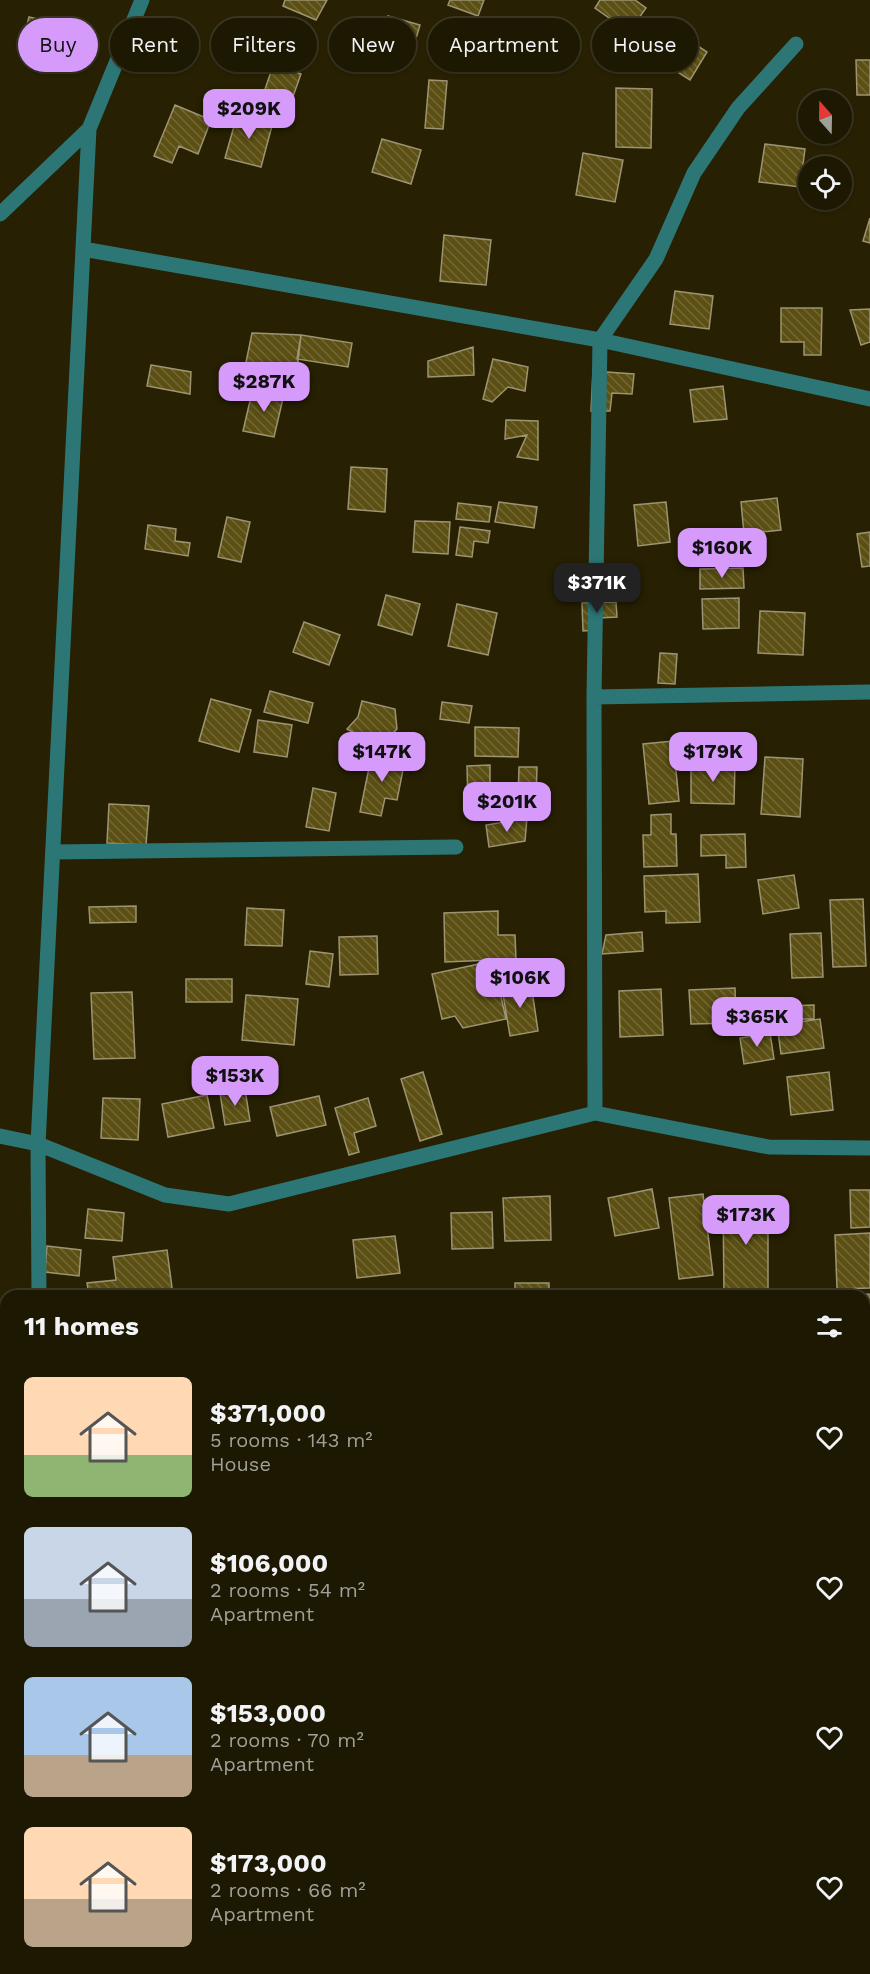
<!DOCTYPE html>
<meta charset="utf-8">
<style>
:root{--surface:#1d1802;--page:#2a2511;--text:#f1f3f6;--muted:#a0a099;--line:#3b3724;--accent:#d69bfa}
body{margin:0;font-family:"Work Sans",sans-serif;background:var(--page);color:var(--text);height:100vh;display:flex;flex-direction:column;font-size:22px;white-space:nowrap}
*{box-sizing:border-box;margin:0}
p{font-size:20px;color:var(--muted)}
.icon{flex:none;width:33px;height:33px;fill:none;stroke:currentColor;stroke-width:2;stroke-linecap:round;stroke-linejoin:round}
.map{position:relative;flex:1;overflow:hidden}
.side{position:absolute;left:0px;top:1290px;width:870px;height:684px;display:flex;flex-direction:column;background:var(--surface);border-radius:18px 18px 0 0;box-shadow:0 2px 4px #0004,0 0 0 2px var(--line)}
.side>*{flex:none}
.banner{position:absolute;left:18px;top:18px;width:834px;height:54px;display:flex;gap:12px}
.needle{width:39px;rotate:340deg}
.buttons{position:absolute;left:798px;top:90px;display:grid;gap:12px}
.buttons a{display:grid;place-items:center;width:54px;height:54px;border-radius:50%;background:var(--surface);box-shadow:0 2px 4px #0004,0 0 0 2px var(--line);font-size:30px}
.price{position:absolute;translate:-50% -51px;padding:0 14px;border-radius:12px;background:var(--accent);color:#111;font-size:20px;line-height:39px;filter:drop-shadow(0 2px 3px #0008)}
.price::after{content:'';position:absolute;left:50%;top:36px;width:18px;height:14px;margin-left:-9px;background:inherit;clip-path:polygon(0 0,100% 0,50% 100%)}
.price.on{background:#222;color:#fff}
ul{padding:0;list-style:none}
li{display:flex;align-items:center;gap:18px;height:150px;padding:0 24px}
li span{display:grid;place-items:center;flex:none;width:168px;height:120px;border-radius:9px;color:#555}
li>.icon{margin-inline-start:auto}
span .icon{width:72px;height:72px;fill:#fffc;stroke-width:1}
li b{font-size:26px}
h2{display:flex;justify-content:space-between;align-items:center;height:72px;padding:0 24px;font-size:26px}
.tag{padding:0 21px;border-radius:27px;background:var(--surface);box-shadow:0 2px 4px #0004,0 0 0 2px var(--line);font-size:21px;line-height:54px}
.tag.on{background:var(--accent);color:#111}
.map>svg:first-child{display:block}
</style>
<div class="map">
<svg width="870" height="1974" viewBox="0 0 870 1974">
<defs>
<pattern id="building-back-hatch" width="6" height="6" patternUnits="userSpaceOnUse" patternTransform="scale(1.5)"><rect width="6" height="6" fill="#5b4f13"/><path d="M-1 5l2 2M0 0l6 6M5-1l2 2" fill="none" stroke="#726834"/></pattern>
</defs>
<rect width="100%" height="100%" fill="#272002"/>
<path fill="url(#building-back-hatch)" stroke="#9c9473" stroke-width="1.5" d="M285,0h42l-11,20 -33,-14z
M450,0h34l-6,16 -30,-11z
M600,0h35l11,8 -17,24 -34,-24z
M388,16l32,9 -11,37 -32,-9z
M29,17l35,8 -8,32 -13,-4 3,-15 -21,-5z
M675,31l32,21 -17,28 -33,-21z
M495,38l2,27 -30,2 -2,-27z
M856,60h14v35h-13z
M274,63l27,11 -11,31 -29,-4z
M429,80l18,1 -4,48 -18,-1z
M616,88l36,1 -1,59 -35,-1z
M175,105l36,15 -13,34 -19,-8 -7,17 -18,-7z
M238,112l35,10 -12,45 -36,-9z
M382,139l39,11 -10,34 -39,-12z
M765,144l40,5 -5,38 -41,-5z
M583,153l40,7 -8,42 -39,-7z
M870,218v25l-7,-2z
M444,235l47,5 -5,45 -46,-4z
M675,291l38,5 -4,33 -39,-5z
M781,308h41l-1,47h-17v-13h-23z
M870,309v33l-9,3 -11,-35z
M252,333l49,2 -5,44 -52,-7z
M301,335l51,8 -4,24 -51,-8z
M473,347l1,28 -46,2v-16z
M493,359l35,8 -3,24 -17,-4 -16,15 -9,-3z
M151,365l40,7 -1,22 -43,-8z
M593,371l41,3 -2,20 -20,-1 -2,18h-19z
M723,386l4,33 -33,3 -4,-32z
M253,388l31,6 -10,43 -31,-6z
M506,420l32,1v39l-21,-3 10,-22 -22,4z
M351,467l36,2 -2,43 -37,-3z
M777,498l4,32 -37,4 -3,-32z
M499,502l38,5 -3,21 -39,-6z
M666,502l4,40 -32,4 -4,-41z
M458,503l33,4 -2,15 -33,-3z
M227,517l23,5 -9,40 -23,-5z
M415,521l35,1 -2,32 -35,-2z
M148,525l28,4 -1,12 15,2 -2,13 -43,-7z
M460,527l30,4 -2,12 -14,-2 -2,16 -16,-2z
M870,532v34l-8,1 -5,-33z
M743,568l1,20 -44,1v-20z
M386,595l34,9 -8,31 -34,-10z
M739,598v30l-36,1 -1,-30z
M616,602l1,15 -19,1 1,12 -16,1 -1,-28z
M457,604l40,9 -9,42 -40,-9z
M760,611l45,2 -2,42 -45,-2z
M304,622l36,13 -11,30 -36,-13z
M660,653l17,1 -2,30 -17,-1z
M270,691l43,12 -5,20 -44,-11z
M211,699l40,11 -12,42 -40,-11z
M362,701l33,8 2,20 -18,18 -32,-18 11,-12z
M442,702l30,4 -3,17 -29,-4z
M258,720l34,5 -5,32 -33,-5z
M475,727l44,1 -1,29 -43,-1z
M673,741l6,60 -30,3 -6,-60z
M372,753l33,7 -8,40 -12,-2 -4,18 -21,-4z
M765,757l38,2 -3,58 -39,-3z
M691,762l44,1 -1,41 -43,-1z
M490,765v39h-22l-1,-38z
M519,767h18l-1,32h-18z
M313,788l23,5 -7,38 -23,-4z
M109,804l40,2 -3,39 -39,-2z
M671,814v20h5l1,32 -33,1 -1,-32h8v-20z
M527,818l-2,23 -36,6 -3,-22z
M745,834l1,33 -20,1v-13l-25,1v-21z
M698,874l2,48 -34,1v-12l-21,1 -1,-36z
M794,875l5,33 -36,6 -5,-34z
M863,899l3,67 -33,1 -3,-67z
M136,906v16l-46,1 -1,-16z
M247,908l37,2 -2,36 -37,-1z
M498,911v24h17l1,24 -71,3 -1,-49z
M642,932l1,19 -41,3 4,-19z
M821,933l2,44 -31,1 -2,-44z
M377,936l1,38 -38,1 -1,-38z
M310,951l23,3 -4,33 -23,-3z
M493,961l13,58 -43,9 -8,-12 -13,3 -10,-45z
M186,979h46v23h-46z
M531,983l7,48 -28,5 -8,-48z
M735,988l1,35 -45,1 -2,-34z
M661,989l2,46 -43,2 -1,-46z
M132,992l3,66 -41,1 -3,-66z
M246,995l52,4 -4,46 -52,-5z
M814,1005v14h-28v-13z
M820,1019l4,29 -43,6 -4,-29z
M770,1033l4,26 -30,5 -4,-26z
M423,1072l19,62 -22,7 -19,-62z
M829,1072l4,38 -42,5 -4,-38z
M245,1089l5,32 -25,4 -5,-32z
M207,1095l7,33 -46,9 -6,-33z
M319,1096l7,29 -49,11 -7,-29z
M103,1098l37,1 -2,41 -37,-2z
M368,1098l8,28 -22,7 5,19 -10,3 -14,-47z
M652,1189l7,39 -44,8 -7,-38z
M850,1190h20v37l-19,1z
M703,1194l10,81 -34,4 -10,-81z
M550,1196l1,44 -46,1 -2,-43z
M723,1197h45v99h-44z
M88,1209l36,4 -2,28 -37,-3z
M492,1212l1,36 -41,1 -1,-36z
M870,1233v55l-33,1 -2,-54z
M395,1236l5,37 -43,5 -4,-38z
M47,1246l34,4 -2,26 -34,-4z
M167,1250l6,45 -84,1 -2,-13 29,-3 -3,-23z
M515,1283h34v13h-34z
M335,1293v3h-19v-2z
M869,1294l1,23 -6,1v-22h-14z
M870,1333v38l-6,1v-38z
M864,1512h5l-2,21h-3z
M864,1651l6,1v43l-6,-1z
M864,1790h6v72h-3l-3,-34z
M864,1890h6v51l-6,-1z
M72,1968h28l3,1 -2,5h-32z
M333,1968h30l-2,6h-30z
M373,1968h63l-3,6h-63z
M458,1968h16l-1,6h-16z
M496,1968h46l-1,6h-46z
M813,1968h46v6h-46z"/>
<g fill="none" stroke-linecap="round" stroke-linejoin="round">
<path stroke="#2d7676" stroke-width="15" d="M0,214l89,-85
M83,249l517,91 270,59
M594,697l276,-5
M53,852l403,-5
M595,1113l-1,-416 6,-357 56,-81 38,-86 44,-65 58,-64
M0,1136l38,8 127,51 64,9 366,-91 174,34 101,1
M39,1296l-1,-152 51,-1015 53,-129
M0,1792l6,4
M261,1968l9,6
M0,1971l41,-1
M581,1974l1,-6"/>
</g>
</svg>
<div class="buttons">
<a><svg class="needle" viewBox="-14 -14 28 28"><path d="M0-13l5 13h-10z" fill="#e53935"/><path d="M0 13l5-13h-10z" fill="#a0a099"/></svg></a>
<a><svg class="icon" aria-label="locate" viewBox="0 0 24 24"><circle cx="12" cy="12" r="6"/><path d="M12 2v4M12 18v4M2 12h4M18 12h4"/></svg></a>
</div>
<b class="price" style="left:249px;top:140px">$209K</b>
<b class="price" style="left:264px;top:413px">$287K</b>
<b class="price" style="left:722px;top:579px">$160K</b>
<b class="price on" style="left:597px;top:614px">$371K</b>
<b class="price" style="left:382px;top:783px">$147K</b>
<b class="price" style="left:713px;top:783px">$179K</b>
<b class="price" style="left:507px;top:833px">$201K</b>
<b class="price" style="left:520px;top:1009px">$106K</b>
<b class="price" style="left:757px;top:1048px">$365K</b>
<b class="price" style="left:235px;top:1107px">$153K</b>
<b class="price" style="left:746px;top:1246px">$173K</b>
<div class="banner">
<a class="tag on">Buy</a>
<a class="tag">Rent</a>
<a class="tag">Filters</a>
<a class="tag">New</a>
<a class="tag">Apartment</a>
<a class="tag">House</a>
</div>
<section class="side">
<h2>11 homes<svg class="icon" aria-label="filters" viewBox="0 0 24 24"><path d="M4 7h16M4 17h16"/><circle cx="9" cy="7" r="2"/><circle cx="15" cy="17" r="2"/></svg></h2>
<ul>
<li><span style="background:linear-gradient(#ffd9b3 65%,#8fb573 0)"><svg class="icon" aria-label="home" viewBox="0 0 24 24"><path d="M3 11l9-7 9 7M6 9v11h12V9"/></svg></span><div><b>$371,000</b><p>5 rooms · 143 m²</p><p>House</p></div><svg class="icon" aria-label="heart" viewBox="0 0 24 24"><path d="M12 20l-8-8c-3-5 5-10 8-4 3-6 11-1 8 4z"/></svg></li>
<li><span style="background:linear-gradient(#c9d6e8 60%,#9aa5b1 0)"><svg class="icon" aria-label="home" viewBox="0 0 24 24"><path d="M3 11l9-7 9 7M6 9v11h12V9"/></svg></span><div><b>$106,000</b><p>2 rooms · 54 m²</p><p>Apartment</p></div><svg class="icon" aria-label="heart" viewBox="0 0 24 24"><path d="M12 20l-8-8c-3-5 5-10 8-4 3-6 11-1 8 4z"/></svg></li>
<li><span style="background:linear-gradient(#a9c7e8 65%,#b9a48a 0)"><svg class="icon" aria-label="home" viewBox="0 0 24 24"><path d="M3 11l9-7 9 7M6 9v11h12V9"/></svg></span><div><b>$153,000</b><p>2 rooms · 70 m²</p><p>Apartment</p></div><svg class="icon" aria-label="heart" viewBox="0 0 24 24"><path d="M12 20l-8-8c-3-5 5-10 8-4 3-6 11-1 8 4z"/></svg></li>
<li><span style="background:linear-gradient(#ffd9b3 60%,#b9a48a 0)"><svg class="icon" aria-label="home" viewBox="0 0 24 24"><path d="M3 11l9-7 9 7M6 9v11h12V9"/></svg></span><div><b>$173,000</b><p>2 rooms · 66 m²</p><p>Apartment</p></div><svg class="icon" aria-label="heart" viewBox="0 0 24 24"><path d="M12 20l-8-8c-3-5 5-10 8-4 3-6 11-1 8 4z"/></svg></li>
</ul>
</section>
</div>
